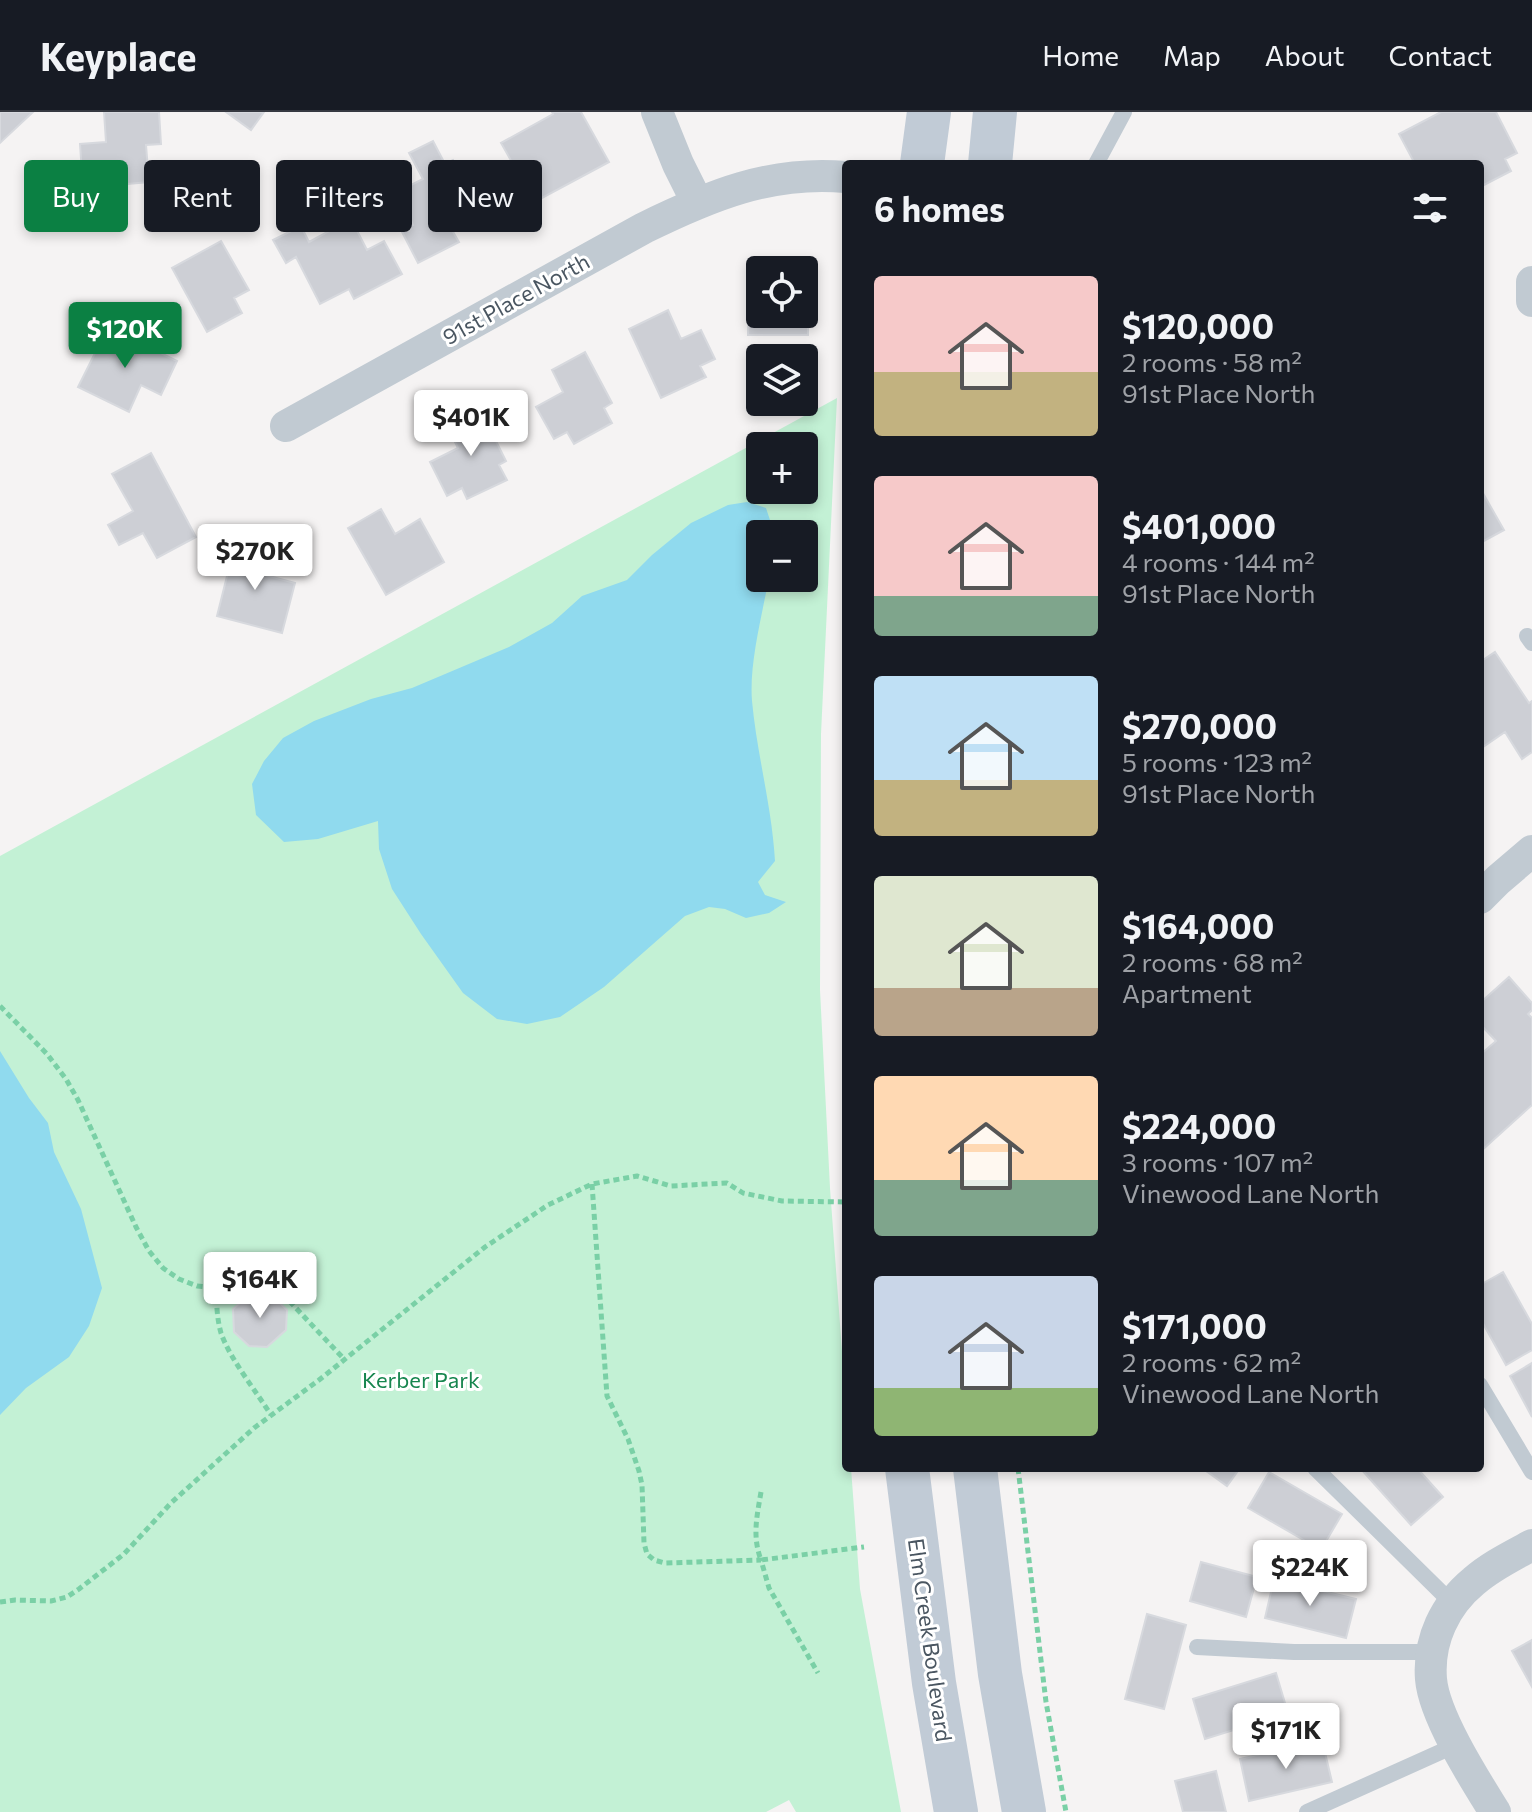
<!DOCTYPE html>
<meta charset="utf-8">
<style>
:root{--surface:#171b24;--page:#20242c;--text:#f1f3f6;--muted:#9ea1a6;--line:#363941;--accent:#0b8043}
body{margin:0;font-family:Commissioner,sans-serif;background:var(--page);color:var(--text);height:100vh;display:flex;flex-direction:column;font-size:30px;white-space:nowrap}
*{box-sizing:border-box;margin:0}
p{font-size:26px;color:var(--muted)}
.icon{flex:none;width:44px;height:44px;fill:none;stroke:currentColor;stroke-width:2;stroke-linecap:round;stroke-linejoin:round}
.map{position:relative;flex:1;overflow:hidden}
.details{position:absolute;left:842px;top:48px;width:642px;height:1312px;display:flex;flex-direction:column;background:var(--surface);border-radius:8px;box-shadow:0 4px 12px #0003}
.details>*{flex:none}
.top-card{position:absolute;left:24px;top:48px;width:698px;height:72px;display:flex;gap:16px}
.controls{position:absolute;left:746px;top:144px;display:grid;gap:16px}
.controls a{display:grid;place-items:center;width:72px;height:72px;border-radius:8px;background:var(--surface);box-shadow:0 4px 12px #0003;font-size:40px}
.price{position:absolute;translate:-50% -68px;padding:0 18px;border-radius:8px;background:#fff;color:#222;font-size:26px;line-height:52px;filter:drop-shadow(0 2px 4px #0008)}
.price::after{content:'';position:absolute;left:50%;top:48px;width:24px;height:18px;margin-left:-12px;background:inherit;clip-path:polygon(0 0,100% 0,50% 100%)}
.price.active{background:var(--accent);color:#fff}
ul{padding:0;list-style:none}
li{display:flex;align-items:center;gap:24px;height:200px;padding:0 32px}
li span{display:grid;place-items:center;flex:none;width:224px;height:160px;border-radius:8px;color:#555}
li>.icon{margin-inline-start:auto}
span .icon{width:96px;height:96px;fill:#fffc;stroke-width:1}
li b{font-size:34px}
h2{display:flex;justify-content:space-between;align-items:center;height:96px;padding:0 32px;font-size:34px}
.tag{padding:0 28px;border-radius:8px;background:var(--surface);box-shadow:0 4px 12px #0003;font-size:28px;line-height:72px}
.tag.active{background:var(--accent);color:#fff}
header{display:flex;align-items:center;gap:48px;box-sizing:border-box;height:112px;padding:0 40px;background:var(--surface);border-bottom:2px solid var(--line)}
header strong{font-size:38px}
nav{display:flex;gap:44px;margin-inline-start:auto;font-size:28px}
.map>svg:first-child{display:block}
</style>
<header>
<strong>Keyplace</strong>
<nav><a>Home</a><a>Map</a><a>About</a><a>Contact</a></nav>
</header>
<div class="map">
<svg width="1532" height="1700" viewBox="0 0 1532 1700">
<rect width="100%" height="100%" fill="#f5f3f3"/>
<path fill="#c3f1d5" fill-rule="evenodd" d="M837,286l-16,336 -1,256 10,198 16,218v62h5l9,121 41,223h-105l-7,-12 -23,12h-766v-956zM760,334h44v44h-44zM760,422h44v44h-44z"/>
<path fill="#90daee" d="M747,390l19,6 7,21v5h-13v44h9c-7,37 -20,86 -17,123 5,54 20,106 23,160l-17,21 7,13 21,7 -17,11 -23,5 -21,-9 -16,-2 -24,9 -81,71 -44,30 -33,7 -30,-5 -34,-26 -42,-59 -29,-45 -13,-40 -1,-28 -60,18 -34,3 -28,-27 -4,-31 12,-23 19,-23 31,-17 57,-22 41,-11 97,-41 43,-24 30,-27 45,-16 25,-25 39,-32 37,-18z
M0,939l29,47 19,25 6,29 27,57 21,79 -13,38 -20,31 -43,31 -26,27z"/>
<path fill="#cdcfd5" stroke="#d7d9de" stroke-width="2" d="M0,0h33l-33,31z
M104,0h55l2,32 -15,1 3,37 -66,6 -3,-44 26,-2z
M226,0h38l-13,18z
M552,0h29l28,50 -93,50 -21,-39 18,-9 -12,-21 52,-29z
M1441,0h55l21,41 -12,6 6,12 -31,16v-23h-65l-16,-30z
M433,29l12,23 8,-4 20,40 -18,10 7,14 -10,6 7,12 -41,21 -17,-33 12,-5 -16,-33 26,-13 -14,-26z
M351,107l16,31 17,-9 18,33 -48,25 -5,-10 -29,15 -24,-47 -10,6 -13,-23 28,-14 8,16z
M221,129l28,49 -15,8 8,15 -35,19 -35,-64z
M771,149h37v74h-60l1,-47h11v26h44v-44h-33z
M668,198l13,29 20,-9 14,29 -15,7 6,11 -45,21 -32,-69z
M108,215l69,34 -16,34 -20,-10 -12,27 -51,-25z
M585,240l27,51 -8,5 8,15 -38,21 -7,-12 -13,7 -18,-32 27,-15 -11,-22z
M480,297l26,52 -7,4 8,15 -40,19 -5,-11 -15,8 -17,-34 28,-14 -11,-22z
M151,341l45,84 -39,21 -14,-25 -24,12 -11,-20 25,-14 -21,-37z
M1480,376l24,42 -24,13z
M381,397l14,25 25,-15 24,43 -58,33 -38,-67z
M235,432l33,8 -6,22 33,9 -13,50 -65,-17z
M1495,540l34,51 3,-2v51l-10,7 -17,-27 -25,17v-87z
M1509,865l23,26v7l-4,4 4,4v87l-52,47v-97l16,-14 -16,-17v-21z
M1503,1160l29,52v26l-26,15 -26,-47v-33z
M251,1181l21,2 15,15 -1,20 -19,17 -18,-1 -15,-14 -1,-23z
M1532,1251v54l-22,-41z
M1202,1356h38l-13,18z
M1360,1356h57l26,29 -32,28z
M1269,1360l73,42 -21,36 -73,-42z
M1201,1450l56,15 -11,40 -56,-16z
M1274,1467l82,20 -10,39 -81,-20z
M1147,1502l39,11 -22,84 -39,-10z
M1532,1528v47l-20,-36z
M1276,1561l12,40 -83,26 -12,-40z
M1322,1628l10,42 -83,19 -9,-42z
M1216,1659l10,41h-43l-8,-31z"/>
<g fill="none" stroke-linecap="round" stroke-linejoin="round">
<path stroke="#7ad0a6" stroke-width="5" stroke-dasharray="6 4" stroke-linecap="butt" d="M0,894l47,48 19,25 12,21 58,127 13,24 14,17 16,11 18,7 20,2 47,-5 13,5 67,71
M592,1072l15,212 21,43 11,32 3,14 2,58 3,11 7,6 11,3 96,-3 8,28 49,85
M217,1176c-1,14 0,31 4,45 9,26 35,58 50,82
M1018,1356l28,234 20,110
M761,1380c-4,24 -9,44 0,68l103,-13
M0,1490l15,-2 36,1 16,-4 12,-8 45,-35 47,-51 83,-75 65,-48 166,-133 63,-42 44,-21 45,-8 34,10 56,-3 16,10 39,8 64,1"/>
<path stroke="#c1cad2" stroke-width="16" d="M1096,52l28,-52
M1527,524l5,7
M1480,1273l52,87
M1315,1356l137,135
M1197,1535l97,5h138
M1307,1700l149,-67"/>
<path stroke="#c1cad2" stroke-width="32" d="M657,0l21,52 19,38
M1532,170v19
M286,314l358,-198c65,-32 127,-58 202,-51
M1480,786l18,-18 34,-29
M1495,1700c-20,-32 -61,-96 -64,-133 -3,-39 14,-74 43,-98 17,-15 38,-25 58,-36"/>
<path stroke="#c1cbd6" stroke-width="44" d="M922,52l7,-52
M990,52l5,-52
M907,1356l27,215 22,129
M975,1356l25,206 24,138"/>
</g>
<g text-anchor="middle" stroke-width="6" stroke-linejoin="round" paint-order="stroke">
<g font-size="22" fill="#4a5661" stroke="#fff">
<text transform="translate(516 187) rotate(-29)" y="8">91st Place North</text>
<text transform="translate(930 1528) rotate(82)" y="8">Elm Creek Boulevard</text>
</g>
<g font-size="22" fill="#17864f" stroke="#fff">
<text x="421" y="1276">Kerber Park</text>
</g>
</g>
</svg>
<div class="controls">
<a><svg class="icon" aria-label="locate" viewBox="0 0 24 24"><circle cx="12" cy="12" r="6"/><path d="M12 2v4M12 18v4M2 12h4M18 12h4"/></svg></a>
<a><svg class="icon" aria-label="layers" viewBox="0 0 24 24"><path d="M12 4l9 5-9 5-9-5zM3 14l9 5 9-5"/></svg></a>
<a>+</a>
<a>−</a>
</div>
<b class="price active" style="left:125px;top:258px">$120K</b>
<b class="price" style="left:471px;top:346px">$401K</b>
<b class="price" style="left:255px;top:480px">$270K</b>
<b class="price" style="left:260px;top:1208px">$164K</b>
<b class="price" style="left:1310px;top:1496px">$224K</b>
<b class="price" style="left:1286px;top:1659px">$171K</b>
<div class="top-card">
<a class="tag active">Buy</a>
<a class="tag">Rent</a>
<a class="tag">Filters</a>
<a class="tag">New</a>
</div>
<section class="details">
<h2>6 homes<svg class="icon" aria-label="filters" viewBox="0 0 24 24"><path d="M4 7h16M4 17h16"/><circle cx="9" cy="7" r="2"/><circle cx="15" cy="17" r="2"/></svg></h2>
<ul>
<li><span style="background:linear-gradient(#f6c9c9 60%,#c2b280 0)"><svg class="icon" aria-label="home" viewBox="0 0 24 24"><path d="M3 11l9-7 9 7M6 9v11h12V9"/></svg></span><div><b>$120,000</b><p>2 rooms · 58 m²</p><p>91st Place North</p></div></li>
<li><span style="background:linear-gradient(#f6c9c9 75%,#7fa58c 0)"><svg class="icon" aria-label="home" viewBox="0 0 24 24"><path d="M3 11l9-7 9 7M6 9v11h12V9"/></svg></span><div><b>$401,000</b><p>4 rooms · 144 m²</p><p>91st Place North</p></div></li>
<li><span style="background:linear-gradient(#bfe0f5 65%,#c2b280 0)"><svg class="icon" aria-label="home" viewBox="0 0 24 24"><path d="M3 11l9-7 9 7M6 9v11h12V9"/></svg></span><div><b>$270,000</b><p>5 rooms · 123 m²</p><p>91st Place North</p></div></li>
<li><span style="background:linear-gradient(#dfe7d0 70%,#b9a48a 0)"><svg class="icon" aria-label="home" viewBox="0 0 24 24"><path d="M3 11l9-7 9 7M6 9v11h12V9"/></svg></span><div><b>$164,000</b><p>2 rooms · 68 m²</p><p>Apartment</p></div></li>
<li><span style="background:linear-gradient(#ffd9b3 65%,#7fa58c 0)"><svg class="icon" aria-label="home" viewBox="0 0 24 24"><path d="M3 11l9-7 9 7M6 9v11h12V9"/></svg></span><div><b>$224,000</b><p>3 rooms · 107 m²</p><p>Vinewood Lane North</p></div></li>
<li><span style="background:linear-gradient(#c9d6e8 70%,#8fb573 0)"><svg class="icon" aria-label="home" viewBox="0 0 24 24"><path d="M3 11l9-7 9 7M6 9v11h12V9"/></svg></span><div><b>$171,000</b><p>2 rooms · 62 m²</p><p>Vinewood Lane North</p></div></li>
</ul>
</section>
</div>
